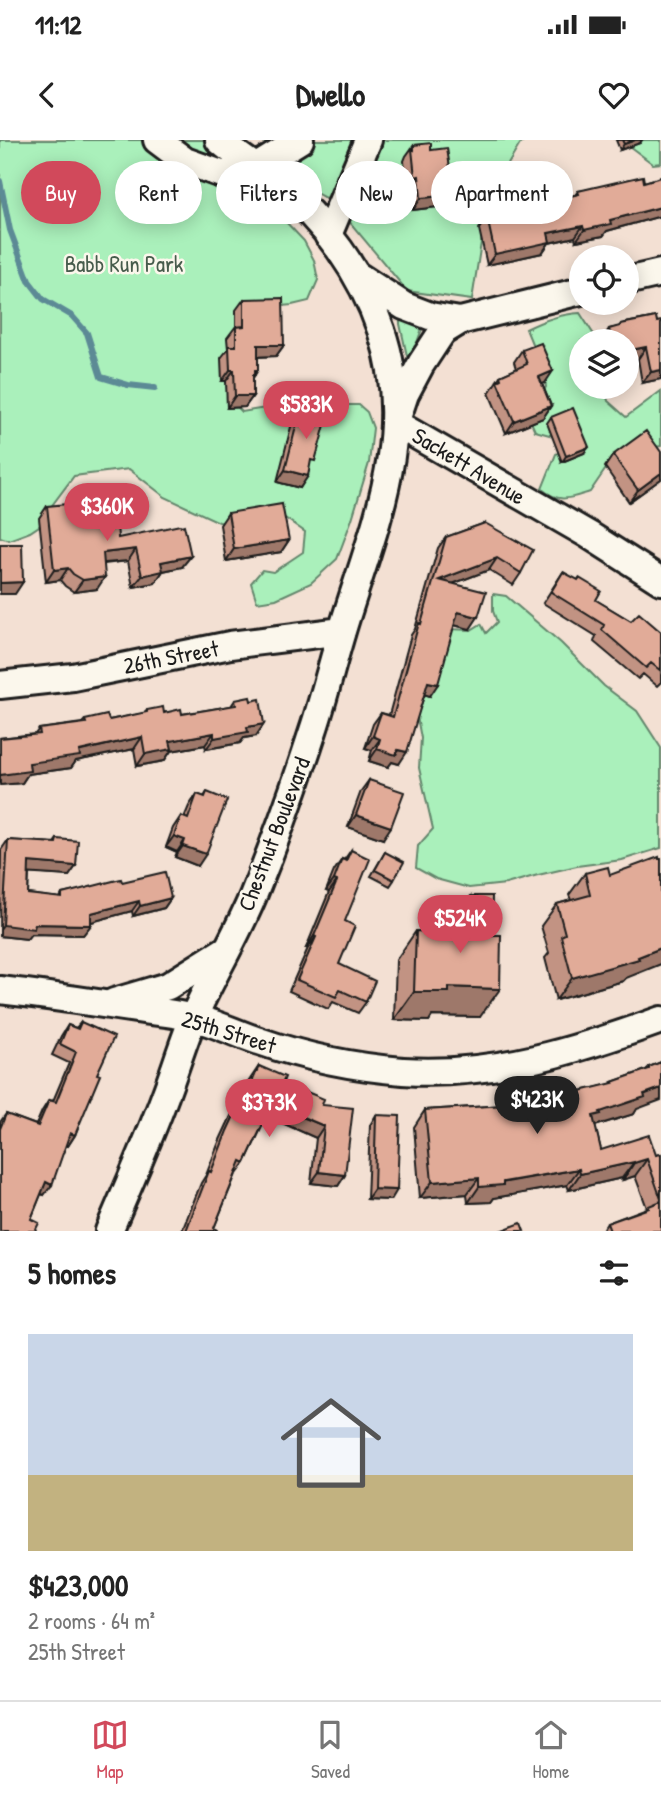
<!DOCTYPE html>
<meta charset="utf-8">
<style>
:root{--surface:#fff;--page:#f2f2f2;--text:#222;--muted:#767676;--line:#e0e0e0;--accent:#d1495b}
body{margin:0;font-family:"Patrick Hand",sans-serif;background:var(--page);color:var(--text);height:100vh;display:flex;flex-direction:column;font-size:26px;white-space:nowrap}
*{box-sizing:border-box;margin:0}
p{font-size:23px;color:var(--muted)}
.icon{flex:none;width:38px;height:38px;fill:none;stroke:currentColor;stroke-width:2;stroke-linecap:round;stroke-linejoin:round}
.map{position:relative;height:1091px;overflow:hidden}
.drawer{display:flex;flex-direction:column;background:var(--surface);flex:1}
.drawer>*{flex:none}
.hud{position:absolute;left:21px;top:21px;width:620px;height:63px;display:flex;gap:14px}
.tools{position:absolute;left:569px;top:105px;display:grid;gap:14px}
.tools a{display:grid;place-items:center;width:70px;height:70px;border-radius:50%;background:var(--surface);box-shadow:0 4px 18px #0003;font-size:35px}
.price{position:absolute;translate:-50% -60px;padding:0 16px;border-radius:24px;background:var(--accent);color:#fff;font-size:23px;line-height:46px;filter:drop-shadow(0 2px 4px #0008)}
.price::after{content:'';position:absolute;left:50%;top:42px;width:21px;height:16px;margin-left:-10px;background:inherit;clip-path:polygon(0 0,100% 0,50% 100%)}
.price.on{background:#222;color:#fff}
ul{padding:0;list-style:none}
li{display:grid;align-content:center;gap:14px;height:371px;padding:0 28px}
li+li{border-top:2px solid var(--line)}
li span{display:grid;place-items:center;height:217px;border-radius:0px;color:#555}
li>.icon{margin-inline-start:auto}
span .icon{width:126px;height:126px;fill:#fffc;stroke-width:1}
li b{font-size:30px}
h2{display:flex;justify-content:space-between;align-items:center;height:84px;padding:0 28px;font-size:30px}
.tag{padding:0 24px;border-radius:32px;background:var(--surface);box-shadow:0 4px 18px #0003;font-size:24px;line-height:63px}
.tag.on{background:var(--accent);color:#fff}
.status{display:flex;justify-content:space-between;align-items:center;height:49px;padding:0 35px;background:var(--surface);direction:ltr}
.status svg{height:19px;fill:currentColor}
header{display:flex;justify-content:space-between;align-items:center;height:91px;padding:0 28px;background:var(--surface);font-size:32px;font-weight:700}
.tabs{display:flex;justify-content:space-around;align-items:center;height:98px;border-top:2px solid var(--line);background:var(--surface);font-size:19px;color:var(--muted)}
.tabs a{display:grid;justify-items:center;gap:4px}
.tabs .on{color:var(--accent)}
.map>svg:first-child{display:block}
</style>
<div class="status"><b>11:12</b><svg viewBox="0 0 49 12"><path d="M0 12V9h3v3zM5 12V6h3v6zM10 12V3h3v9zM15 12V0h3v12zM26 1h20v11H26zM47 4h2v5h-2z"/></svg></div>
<header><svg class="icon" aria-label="back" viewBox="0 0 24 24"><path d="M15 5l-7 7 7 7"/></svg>Dwello<svg class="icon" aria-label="heart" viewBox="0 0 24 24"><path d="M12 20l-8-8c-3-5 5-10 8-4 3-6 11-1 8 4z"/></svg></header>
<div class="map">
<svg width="661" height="1091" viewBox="0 0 661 1091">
<rect width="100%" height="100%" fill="#f3e0d3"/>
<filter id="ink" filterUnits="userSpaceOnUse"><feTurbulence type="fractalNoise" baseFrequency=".0143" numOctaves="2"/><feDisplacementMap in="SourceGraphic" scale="14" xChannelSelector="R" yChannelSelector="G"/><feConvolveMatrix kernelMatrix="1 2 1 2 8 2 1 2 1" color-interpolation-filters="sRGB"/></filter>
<g filter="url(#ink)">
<path fill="#aaf0bb" stroke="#63866c" stroke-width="2" d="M0,0h219l78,61 -11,21 18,19 10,19 4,20 -9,21 -17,4 -41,4 -27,58 4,30 14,15 60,-10 30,3h27l8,7 6,16 -4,35 -17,56 -15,40 -26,24 -35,16 -19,3 -6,-19 11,-13 11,2 30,-20 2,-20 -20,-14 -19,6 -47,-2 -54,-25 -36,-28 -55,7 -27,36 -5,12 -12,8 -21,8 -9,-3z
M261,0h263l-4,4 -32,54 -16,102 -65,-9 -78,-94 -4,1c-13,-7 -31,-17 -30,-33z
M621,0h40v23l-8,1z
M580,173l18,28h-17v46h24l3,14 18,16 35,-26v55l-15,3 -41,21 -15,22c-20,6 -30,12 -48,-3l14,-35 12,-6 -8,-10 -25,-7 -7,-16 18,-28 -2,-14 -18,-44c18,-9 34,-15 54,-16z
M400,179l23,7 -11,30h-5l-7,-32z
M493,454l13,2 55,47 43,43 33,25 24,37v100l-39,12 -45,6 -39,9 -32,9 -37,4 -33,-9 -20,-11 2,-22 15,-17 -14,-61 2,-30 -5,-26 33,-83 22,1 10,-6 5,9 11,-11 -4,-11z"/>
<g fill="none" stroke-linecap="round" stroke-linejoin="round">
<path stroke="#5c8a95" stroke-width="6" d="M0,41l10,49 19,51 14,18 29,17 15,17 14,44 27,8 27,3"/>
<defs>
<path id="minor" d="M157,0l28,21 39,14 23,-12
M255,28l45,-28
M328,95l40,-95
M358,136l46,30 26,10 30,5
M626,141l35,-8
M398,275l7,-21 16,-30 21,-32 18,-11 121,-30
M395,283l194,112 72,46
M0,545l73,-8 157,-32 112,-14
M0,850c46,5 91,12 136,19 19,3 39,4 58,9 22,5 43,16 65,23 46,16 95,26 144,30 90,6 175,-21 258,-51
M114,862l54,-16 59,-37
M109,1091c19,-45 39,-89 56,-135 10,-26 18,-54 29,-80 18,-40 42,-79 59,-120 22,-54 42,-109 60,-165 11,-33 19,-67 29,-100 30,-100 75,-195 39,-301 -19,-56 -57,-110 -104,-147 -19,-15 -40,-27 -58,-43"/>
</defs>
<use href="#minor" stroke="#1c1c1c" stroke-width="32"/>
<use href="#minor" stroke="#fbf7ec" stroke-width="26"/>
</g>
<path fill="#c29383" stroke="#1c1c1c" stroke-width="2" d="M616,0h26l-2,3 -20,7z
M414,5l17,5 15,56 -33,4 -2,-22 -4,1 -3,-28 2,-5z
M661,37v39l-54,15 -4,5 -27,5 -1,-4 -26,6 -7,10 -55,12 -8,-36 8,-12 16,-3 -1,-7 8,-11 31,7 34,-8 3,-4 66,-9z
M244,159l40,46 -8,11 -18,1v13l-5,8v18l-8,11 -18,1 -1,-27h-4l-1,-23 7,-9 -1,-11 9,-12v-16z
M656,177l5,62 -19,4 -4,-24 -12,2v-20h-25l8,-12 10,-2 2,-3z
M522,210l23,33 -3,1 9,22 -8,12 -37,15 -17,-40 11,-17 16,-7 -2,-7z
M301,267l8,64 -9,17 -23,-6 16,-63z
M551,277l33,36 -22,9 -15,-39z
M613,315l48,24 -32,23 -24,-35z
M47,366l71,32 64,29 -19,4 -8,12 -22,4 -5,-26 -24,3 -7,25 -23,3 -9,-6 -5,-6 -14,2 -7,-64z
M228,373l61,27 -8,12 -55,9 -6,-36z
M485,383l36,50 -8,12 -24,-15 -37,14 18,45 -16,-4 -24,71 -5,-2 -26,70 -7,-2 -4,5 -19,-6 3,-11 -7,-2 8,-24 8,-11 8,2 22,-80 4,-6 23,-81 8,-11z
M563,432l33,28 35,21 30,11v50l-4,4 -14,-12 -5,5 -44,-37 2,-6 -53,-33z
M235,560l16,1 13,23 -8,12 -12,2 -4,5 -34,6 -1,-4 -34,6 -7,10 -27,5 -3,-17 -58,12 -5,7 -43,6 -6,9 -22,2v-47l35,-4 4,-5 43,-6 3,-3h24l36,-7 2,-3 35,4 49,-8z
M369,640l14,59 -35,-12 13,-36z
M207,652l-9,74 -23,-9 2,-5 -11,-5 7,-19 8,-12 3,2 5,-12 8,-12 7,3z
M57,699l19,27 -7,10 -40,-3 -1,21 32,4 2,-4 60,-12 49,16 -7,10 -31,8 -1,-5 -41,11v3l-8,10 -52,-1 -4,5 -27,-3 1,-86 7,-10 46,3z
M351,710l-6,71 -6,43 27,38 -8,11 -25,-11 -5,7 -39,-18 19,-43h-2l23,-56 -3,-1 8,-20 8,-12 2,1z
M385,712l9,28 -4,6 -19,-10z
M585,733l41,105 -3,3 -67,19 -11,-42 4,-5 -8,-27 16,-22 14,-4 -2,-5z
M471,756l20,39 -11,82 -48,-1 -3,5 -35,-1 2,-60 20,-29 34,1 1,-8z
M81,882l16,52 -22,61 -7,11h-2l-22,49 -3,-1 -10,25 -31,12v-109l6,-8 30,11 6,-14 7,-11 4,1 16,-38 -17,-8 9,-19 7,-11 8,3z
M661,922l-27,52 -39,12 6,24 55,5 5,-1v77h-59l5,-8 40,-15 -12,-32 -12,4 -1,-2 -53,12 -2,-5 -73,13 -3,4 -23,1 -1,-9 -47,4 -6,-71 11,-17 99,-6 42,-7 2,-3 43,-10 1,-2 34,-12 3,-3z
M259,926l24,16 39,23 23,70 -7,11 -27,-3 5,-45 -49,-22 -22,47 -8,11h-1l-22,54 3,3h-35l19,-48 5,-8 13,-33 24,-52z
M376,975l15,85 -24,-1 3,-74z"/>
<path fill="#9e786a" stroke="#1c1c1c" stroke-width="2" d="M635,0h7l-2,3 -20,7 4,-6z
M419,36l-8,12 -4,1 8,-12z
M454,55l-8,11 -33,4 8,-12z
M661,67v9l-54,15 -4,5 -27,5 8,-11 26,-10z
M583,86l-8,11 -26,6 -7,10 -55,12 8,-11 53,-21z
M258,205h26l-8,11 -26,1z
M646,207l-8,12 -12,2v-10z
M230,230h4l-8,11h-4z
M661,230v9l-19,4 9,-11z
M553,231l-8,12 -14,6 8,-12z
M235,256h18l-8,11 -18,1z
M551,266l-8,12 -37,15 8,-12z
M589,307l-5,6 -22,9 4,-6z
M285,330l23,6 -8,12 -23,-6z
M661,333v6l-32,23 9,-12z
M289,400l-8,12 -55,9 8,-12z
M136,409l-8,12 -34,3 9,-11z
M191,416l-9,11 -19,4 -8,12 -22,4 9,-11 19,-14z
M497,418l-8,12 -58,22 8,-12z
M68,428l-8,12 -14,2 8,-12z
M105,437l-8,12 -23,3 9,-12z
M23,442l-8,12h-15v-11z
M458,472l20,5 -8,12 -20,-5z
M428,542l10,2 -8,12 -10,-3z
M264,584l-8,12 -12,2 -4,5 -34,6 8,-11 33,-11z
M214,593l-9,12 -34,6 -7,10 -27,5 8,-12 25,-13z
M373,596l7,3 -8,11 -7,-2z
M142,597l-8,12 -58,12 -5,7 -43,6 -6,9 -22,2v-10l29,-12z
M377,609l21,1 9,2 -8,12 -7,-2 -4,5 -19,-6z
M356,675l35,12 -8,12 -35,-12z
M174,696l11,4 -8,12 -11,-5z
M183,706l23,8 -8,12 -23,-9z
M29,722l47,4 -7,10 -47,-3z
M334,740l3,1 -8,11 -3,-1z
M171,758l-7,10 -31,8 7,-10z
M139,761l-7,10 -48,13 7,-11z
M35,784l56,1 -8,10 -52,-1 -4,5 -27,-3v-7l3,-4z
M314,796l2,1 -8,11h-2z
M661,808v16l-35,14 -3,3 -67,19 16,-22 66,-21z
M449,847l51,2 -20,28 -48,-1 -3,5 -35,-1 20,-28z
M661,948v12l-24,9 -3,5 -43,13 2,-11 7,-4z
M272,964l52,22 -8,12 -52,-23z
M70,993l5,2 -7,11 -5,-2z
M647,1019l-12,17 -12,4 11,-17z
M634,1022l-12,16 -53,12 11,-16z
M579,1029l-12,16 -73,13 -3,4 -23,1 11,-16z
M319,1032l26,3 -7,11 -27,-3z
M479,1038l-12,16 -47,4 12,-16z
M46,1042l6,3 -8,10 -5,-2z
M374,1049l23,1 -6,10 -24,-1z"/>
<path fill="#e1ab98" stroke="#1c1c1c" stroke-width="2" d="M622,0h13l-11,4z
M431,3v7l16,-2 7,47 -33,3 -2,-22 -4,1 -3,-28 2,1v-5z
M643,36l1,6 17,-5v30l-51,13 1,4 -27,6 -1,-4 -35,7 2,9 -55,12 -8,-37 27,-5 -4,-16 29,-6 2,13 38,-9 -1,-3z
M283,158l1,47h-26v25h-3v5h-2v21h-18l-1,-26h-4l-1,-24h7v-19l8,-1v-27z
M656,177l1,5 4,-1v49l-10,2 -5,-25 -20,4v-10h-14l-3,-12 11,-3 1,-2z
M541,203l12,28 -14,6 12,29 -37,15 -17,-40 4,-2 -1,-3 27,-12 -5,-14z
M301,267l27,7 -13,47 -4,-1 -3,16 -23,-6z
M573,268l16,39 -23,9 -15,-39z
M646,291l15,21v21l-23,17 -25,-35z
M88,362l3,24 26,-3 1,15 62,-13 1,1 3,-1 7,31 -30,6 2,9 -21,5 -6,-27 -33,4 2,24 -22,3 -10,-6 -5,-6 -14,2 -7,-64z
M282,364l7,36 -55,9 -6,-36z
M485,383l48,27 -12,23 -24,-15 -58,22 47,12 -8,25 -20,-5 -20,72 -10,-2 -21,70 -9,-2 -2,5 -19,-6 3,-10 -7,-3 8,-23 12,4 26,-94 2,1 25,-87z
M0,404h22l1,38 -23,1z
M563,432l15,8 1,-2 22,13 -5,9 35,21 8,-8 22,19v39l-10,-8 -5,5 -44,-38 2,-5 -53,-33z
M250,557l1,4 9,-2 4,25 -17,3 1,5 -34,6v-5l-44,8 2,8 -27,5 -3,-17 -63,14 1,5 -51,7 1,8 -30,4v-37l40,-4 -1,-5 47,-6 -1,-3 22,-5 2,5 38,-8v-2l16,-3 1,6 17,-4 1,5 54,-9 -1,-5z
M369,640l35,12 -13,35 -35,-12z
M207,652l20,8 -21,54 -23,-8 2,-6 -11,-4 7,-20 7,3 9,-25 8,3z
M57,699l21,2 -2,25 -47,-4 -1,32 34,4v-4l59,-15 1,3 43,-10 6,26 -31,8 -1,-5 -48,12v12l-56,-1 -1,5 -31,-4 5,-85 48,3z
M351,710l19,9 -25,62 10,5 -16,38 36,17 -9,21 -26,-12 -4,7 -39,-17 19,-43 -2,-1 23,-55 -3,-1 8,-21 4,2z
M385,712l19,10 -10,18 -19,-10z
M659,717v2h2v89l-23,9 1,2 -67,19 -11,-42 4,-2 -8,-30 33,-9 -5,-22 23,-6 2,8z
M471,756h21l-1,39h10l-1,54 -51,-2v5h-35l2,-61 54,2z
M81,882l33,15 -17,37 3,1 -25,60 -5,-2 -18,52 -6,-3 -15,37 8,4 -4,8h-35v-102l6,-15 32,12 11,-26 7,2 20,-50 -16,-8 8,-19 10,4z
M661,922v26l-17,6 1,3 -45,15 1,2 -8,2 8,34 48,-15 7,20 5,-1v45l-14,-40 -13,4v-1l-54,12 -1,-5 -76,13v3l-24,2v-9l-47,4 -7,-72 99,-6 44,-8v-2l45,-11 -1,-1 37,-13v-2z
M259,926l26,11 -2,5 41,17 -2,6 31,3 -8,67 -26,-3 5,-46 -52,-22 -27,59 -4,-2 -27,67 3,2v1h-31l23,-60 2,1 16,-41 24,-52 2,1z
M376,975l24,1 -3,74 -23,-1z
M661,1061v30h-51l-3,-8 42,-15v-2z
M521,1083l3,8h-24z"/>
</g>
<g text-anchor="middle" stroke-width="5" stroke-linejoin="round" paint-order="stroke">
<g font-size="23" fill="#475c4c" stroke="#fbf7ec">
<text x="124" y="132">Babb Run Park</text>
</g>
<g font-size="23" fill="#1c1c1c" stroke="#fbf7ec">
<text transform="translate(469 326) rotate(31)" y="8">Sackett Avenue</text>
<text transform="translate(171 517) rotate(-11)" y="8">26th Street</text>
<text transform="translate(274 694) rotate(-69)" y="8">Chestnut Boulevard</text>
<text transform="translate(229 892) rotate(17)" y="8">25th Street</text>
</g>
</g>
</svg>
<div class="tools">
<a><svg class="icon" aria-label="locate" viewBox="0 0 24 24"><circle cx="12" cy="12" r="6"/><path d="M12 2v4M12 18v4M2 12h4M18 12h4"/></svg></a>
<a><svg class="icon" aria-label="layers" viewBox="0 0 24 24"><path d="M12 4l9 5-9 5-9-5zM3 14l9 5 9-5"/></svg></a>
</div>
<b class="price" style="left:306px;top:301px">$583K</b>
<b class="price" style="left:107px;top:403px">$360K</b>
<b class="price" style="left:460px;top:815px">$524K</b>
<b class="price on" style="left:537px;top:996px">$423K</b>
<b class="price" style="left:269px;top:999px">$373K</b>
<div class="hud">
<a class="tag on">Buy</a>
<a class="tag">Rent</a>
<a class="tag">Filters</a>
<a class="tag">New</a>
<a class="tag">Apartment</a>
</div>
</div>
<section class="drawer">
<h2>5 homes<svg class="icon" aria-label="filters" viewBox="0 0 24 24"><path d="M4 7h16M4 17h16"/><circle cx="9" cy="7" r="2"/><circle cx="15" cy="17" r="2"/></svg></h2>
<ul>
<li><span style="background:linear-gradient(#c9d6e8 65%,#c2b280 0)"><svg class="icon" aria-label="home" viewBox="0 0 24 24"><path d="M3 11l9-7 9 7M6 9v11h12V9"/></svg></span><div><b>$423,000</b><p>2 rooms · 64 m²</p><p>25th Street</p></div></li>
</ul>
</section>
<nav class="tabs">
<a class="on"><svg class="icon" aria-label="map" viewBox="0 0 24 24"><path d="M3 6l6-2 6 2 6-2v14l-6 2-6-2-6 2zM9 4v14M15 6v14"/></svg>Map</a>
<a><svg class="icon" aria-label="saved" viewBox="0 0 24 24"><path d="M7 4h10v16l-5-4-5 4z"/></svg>Saved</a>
<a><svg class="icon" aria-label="home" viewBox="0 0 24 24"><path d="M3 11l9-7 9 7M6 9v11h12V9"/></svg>Home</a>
</nav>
